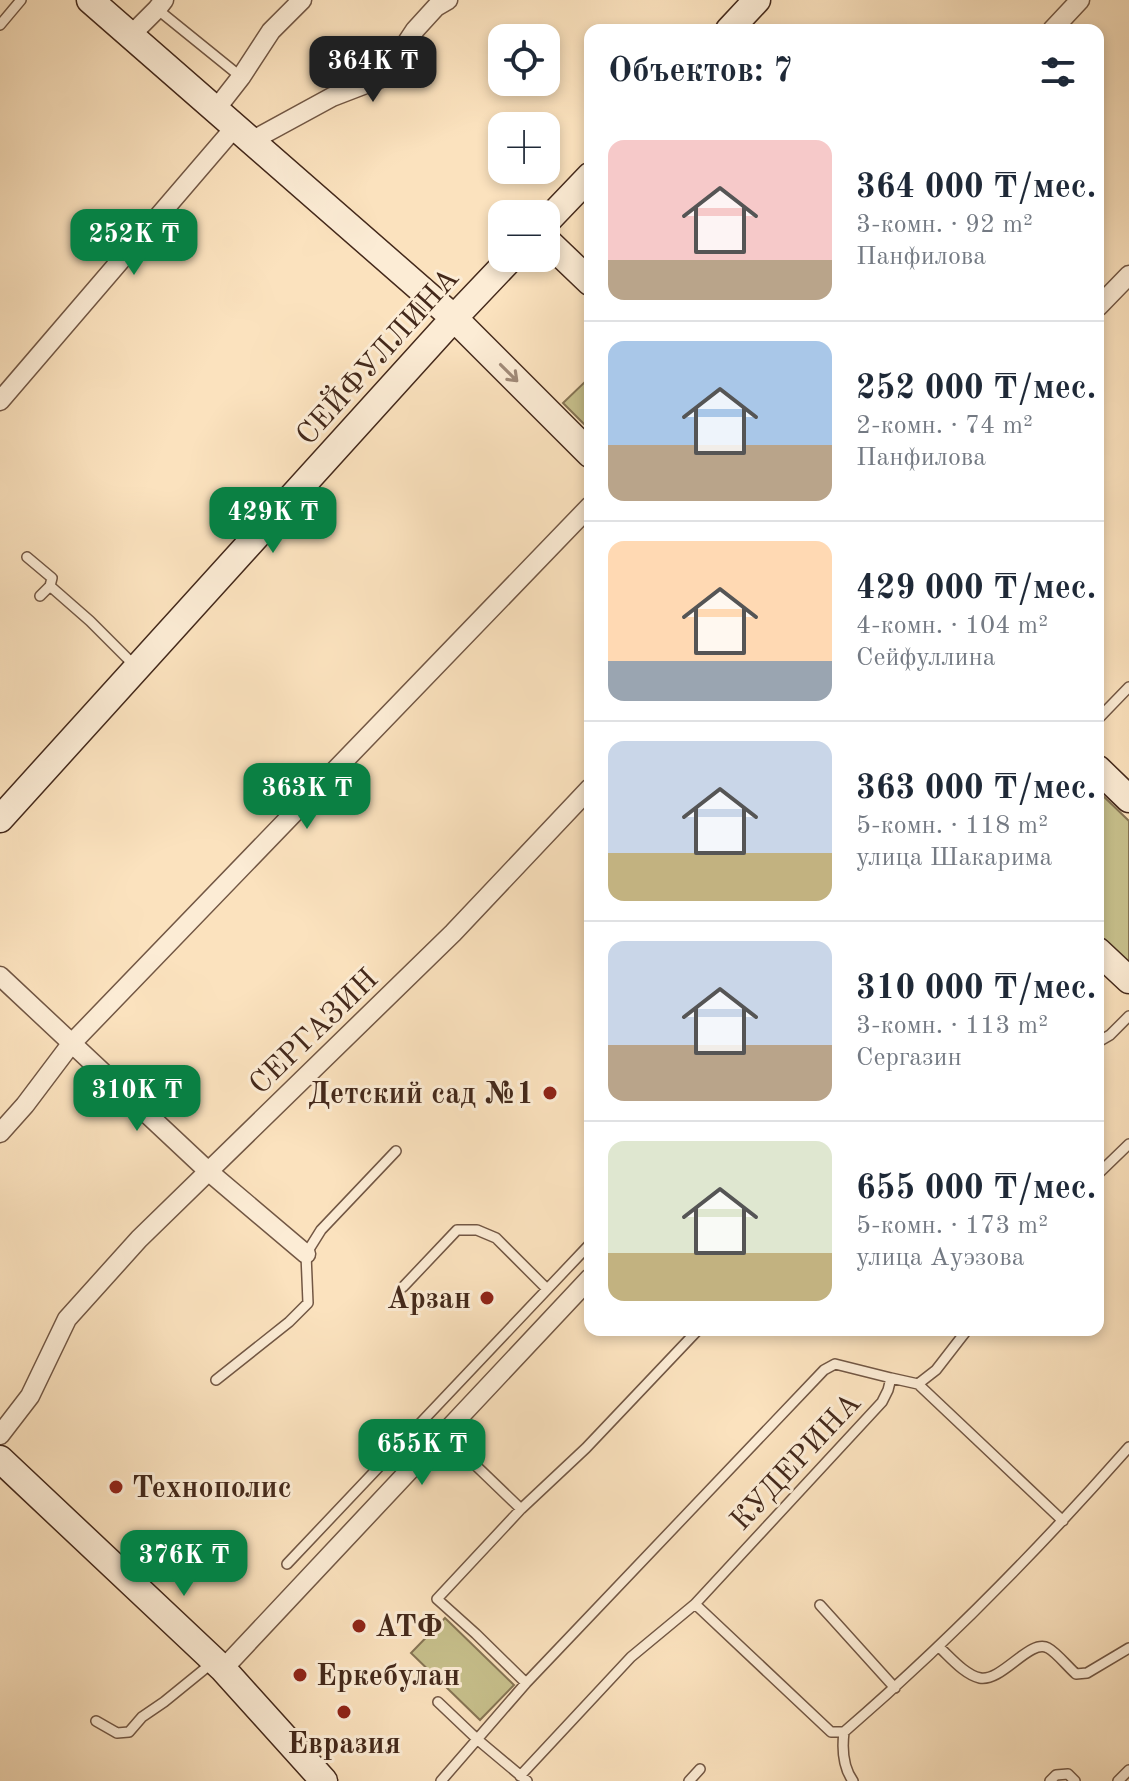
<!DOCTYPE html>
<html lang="ru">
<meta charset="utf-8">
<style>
:root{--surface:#fff;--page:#f2f2f3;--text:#1f2937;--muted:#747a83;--line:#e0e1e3;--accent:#0b8043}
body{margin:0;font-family:"Old Standard TT",serif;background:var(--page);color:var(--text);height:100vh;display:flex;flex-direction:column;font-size:30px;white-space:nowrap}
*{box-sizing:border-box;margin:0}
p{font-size:26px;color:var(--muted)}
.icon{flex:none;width:44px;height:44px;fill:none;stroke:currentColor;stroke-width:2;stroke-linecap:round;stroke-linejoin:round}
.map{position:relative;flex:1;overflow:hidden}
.side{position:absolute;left:584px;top:24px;width:520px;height:1312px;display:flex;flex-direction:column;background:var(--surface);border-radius:16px;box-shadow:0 4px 12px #0003}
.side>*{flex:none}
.buttons{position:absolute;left:488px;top:24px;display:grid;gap:16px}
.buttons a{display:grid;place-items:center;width:72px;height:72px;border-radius:16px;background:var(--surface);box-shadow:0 4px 12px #0003;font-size:40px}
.price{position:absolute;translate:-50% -68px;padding:0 18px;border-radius:16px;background:var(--accent);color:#fff;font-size:26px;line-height:52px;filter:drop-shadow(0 2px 4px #0008)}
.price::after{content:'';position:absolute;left:50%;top:48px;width:24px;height:18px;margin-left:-12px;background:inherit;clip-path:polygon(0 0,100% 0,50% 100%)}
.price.current{background:#222;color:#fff}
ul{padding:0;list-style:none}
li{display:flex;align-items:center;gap:24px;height:200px;padding:0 24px}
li+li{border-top:2px solid var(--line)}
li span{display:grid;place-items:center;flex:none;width:224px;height:160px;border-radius:16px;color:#555}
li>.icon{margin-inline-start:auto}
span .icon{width:96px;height:96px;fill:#fffc;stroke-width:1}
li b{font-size:34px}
h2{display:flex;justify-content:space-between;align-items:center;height:96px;padding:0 24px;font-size:34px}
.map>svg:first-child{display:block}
</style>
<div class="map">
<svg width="1129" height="1781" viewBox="0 0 1129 1781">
<rect width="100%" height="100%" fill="#fbe2be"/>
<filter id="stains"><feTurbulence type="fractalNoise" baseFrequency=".0025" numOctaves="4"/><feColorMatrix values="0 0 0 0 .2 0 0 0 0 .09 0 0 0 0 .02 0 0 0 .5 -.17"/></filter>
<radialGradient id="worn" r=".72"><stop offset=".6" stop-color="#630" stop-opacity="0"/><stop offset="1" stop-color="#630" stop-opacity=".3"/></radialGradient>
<path fill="#c7c08c" stroke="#867454" stroke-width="2" d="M590,377v53l-27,-27z
M1098,791l31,30v143l-31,-29z
M445,1618l69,67 -34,35 -69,-67z"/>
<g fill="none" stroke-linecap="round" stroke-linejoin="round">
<defs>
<path id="service" d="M157,9l84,68
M0,25l21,-25
M27,557l25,21 -2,8 40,35 44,44
M40,596l10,-10
M1098,719l31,-32
M1098,1042l12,-7 19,-19
M1098,1174l31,-30
M403,1287l54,-57h20l19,8 51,51
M891,1378l27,6 18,-14 31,-40
M216,1380l73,-58 19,-19 -2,-49 15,-24 75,-79
M918,1384l145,137
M443,1434l78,75
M287,1564l303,-320
M695,1604l136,128h13
M820,1605l75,83
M939,1647c11,10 26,28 41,31 22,4 50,-40 68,-30 8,4 20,19 28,26l11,-1 42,-25
M526,1683l-50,-49 -39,-35 84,-90 65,-61 111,-117
M438,1702l40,38 49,41
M96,1721l21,12 12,-1 13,-15 22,-15 48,-39
M441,1781l85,-98 298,-313 11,-6 56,14 -3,12 -6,12 -187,202 -64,53 -111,119
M689,1781l11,-12
M853,1781c-10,-14 -11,-33 -9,-49 102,-88 196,-184 285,-285
M1050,1781l6,-6 12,-1 7,7
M1118,1781l11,-11"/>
<path id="minor" d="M1052,30l28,-30
M131,35l26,-26 7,-9
M216,109l25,-32 30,-46 31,-31
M251,141l81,-44 52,-20 31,-47 21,-23 12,-7
M1098,307l31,-32
M0,401l235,-274
M0,976l208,195 98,83
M0,1133l25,-28 46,-61 519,-538
M0,1435l30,-39 37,-77 72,-80 314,-306 137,-145
M223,1669l367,-391"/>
<path id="secondary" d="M90,0l364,318 136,136
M729,30l28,-30
M546,222l44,-46
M546,240l44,42
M1098,769l31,30
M0,819l454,-501 57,-60
M1098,951l31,29
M0,1459l223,210 101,112"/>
</defs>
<use href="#service" stroke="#725744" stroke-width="12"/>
<use href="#minor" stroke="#725744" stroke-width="21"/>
<use href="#secondary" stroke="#44291b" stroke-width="29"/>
<use href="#service" stroke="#fcecd5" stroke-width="9"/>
<use href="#minor" stroke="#fcecd5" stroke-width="18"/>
<use href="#secondary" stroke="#fcecd5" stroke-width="26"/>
</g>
<defs><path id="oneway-shaft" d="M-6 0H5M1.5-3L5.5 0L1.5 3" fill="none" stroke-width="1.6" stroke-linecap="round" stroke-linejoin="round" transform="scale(2)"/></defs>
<use stroke="#a08a78" href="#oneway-shaft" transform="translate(509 373) rotate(45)"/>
<g fill="#8f2418" stroke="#fcecd5" stroke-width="3">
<circle cx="550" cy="1093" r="8"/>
<circle cx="487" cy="1298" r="8"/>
<circle cx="116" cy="1487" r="8"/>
<circle cx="359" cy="1626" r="8"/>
<circle cx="300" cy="1675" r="8"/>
<circle cx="344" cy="1712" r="8"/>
</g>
<g text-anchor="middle" stroke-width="6" stroke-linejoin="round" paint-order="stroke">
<g font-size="30" fill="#44291b" stroke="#fcecd5">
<text transform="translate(377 356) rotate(-48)" y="10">СЕЙФУЛЛИНА</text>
<text transform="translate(313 1031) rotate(-44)" y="10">СЕРГАЗИН</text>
<text transform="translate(795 1461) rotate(-47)" y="10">КУДЕРИНА</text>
</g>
<g font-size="30" font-weight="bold" fill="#44291b" stroke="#fcecd5" text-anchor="start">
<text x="534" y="1103" text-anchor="end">Детский сад №1</text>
<text x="471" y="1308" text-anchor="end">Арзан</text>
<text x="132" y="1497">Технополис</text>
<text x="375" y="1636">АТФ</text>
<text x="316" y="1685">Еркебулан</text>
<text x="344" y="1753" text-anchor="middle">Евразия</text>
</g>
</g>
<rect width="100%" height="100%" filter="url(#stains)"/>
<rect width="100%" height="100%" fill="url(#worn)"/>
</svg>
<div class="buttons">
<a><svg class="icon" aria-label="locate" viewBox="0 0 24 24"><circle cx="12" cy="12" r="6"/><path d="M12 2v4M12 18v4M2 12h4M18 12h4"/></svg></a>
<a>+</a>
<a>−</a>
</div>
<b class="price current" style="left:373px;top:104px">364K ₸</b>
<b class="price" style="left:134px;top:277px">252K ₸</b>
<b class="price" style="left:273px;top:555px">429K ₸</b>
<b class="price" style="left:307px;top:831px">363K ₸</b>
<b class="price" style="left:137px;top:1133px">310K ₸</b>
<b class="price" style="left:422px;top:1487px">655K ₸</b>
<b class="price" style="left:184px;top:1598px">376K ₸</b>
<section class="side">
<h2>Объектов: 7<svg class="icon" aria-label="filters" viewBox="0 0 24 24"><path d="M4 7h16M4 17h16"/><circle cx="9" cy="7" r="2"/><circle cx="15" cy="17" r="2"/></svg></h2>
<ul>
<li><span style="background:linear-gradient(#f6c9c9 75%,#b9a48a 0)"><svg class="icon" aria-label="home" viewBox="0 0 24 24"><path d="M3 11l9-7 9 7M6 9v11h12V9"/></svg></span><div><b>364 000 ₸/мес.</b><p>3-комн. · 92 m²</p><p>Панфилова</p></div></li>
<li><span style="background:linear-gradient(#a9c7e8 65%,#b9a48a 0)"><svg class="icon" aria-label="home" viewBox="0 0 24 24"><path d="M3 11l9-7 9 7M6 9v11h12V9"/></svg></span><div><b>252 000 ₸/мес.</b><p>2-комн. · 74 m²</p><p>Панфилова</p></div></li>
<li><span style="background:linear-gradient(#ffd9b3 75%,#9aa5b1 0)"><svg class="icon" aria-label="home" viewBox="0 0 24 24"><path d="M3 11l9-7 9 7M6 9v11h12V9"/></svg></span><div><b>429 000 ₸/мес.</b><p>4-комн. · 104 m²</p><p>Сейфуллина</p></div></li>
<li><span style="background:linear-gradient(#c9d6e8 70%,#c2b280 0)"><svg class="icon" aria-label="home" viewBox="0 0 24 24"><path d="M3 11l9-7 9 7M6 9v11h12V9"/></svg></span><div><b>363 000 ₸/мес.</b><p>5-комн. · 118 m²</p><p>улица Шакарима</p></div></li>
<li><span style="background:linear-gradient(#c9d6e8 65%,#b9a48a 0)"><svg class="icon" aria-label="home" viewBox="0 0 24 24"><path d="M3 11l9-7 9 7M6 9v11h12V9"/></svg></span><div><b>310 000 ₸/мес.</b><p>3-комн. · 113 m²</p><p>Сергазин</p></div></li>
<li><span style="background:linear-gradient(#dfe7d0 70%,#c2b280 0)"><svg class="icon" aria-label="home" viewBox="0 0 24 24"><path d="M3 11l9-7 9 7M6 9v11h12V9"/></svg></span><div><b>655 000 ₸/мес.</b><p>5-комн. · 173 m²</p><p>улица Ауэзова</p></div></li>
</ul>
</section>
</div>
